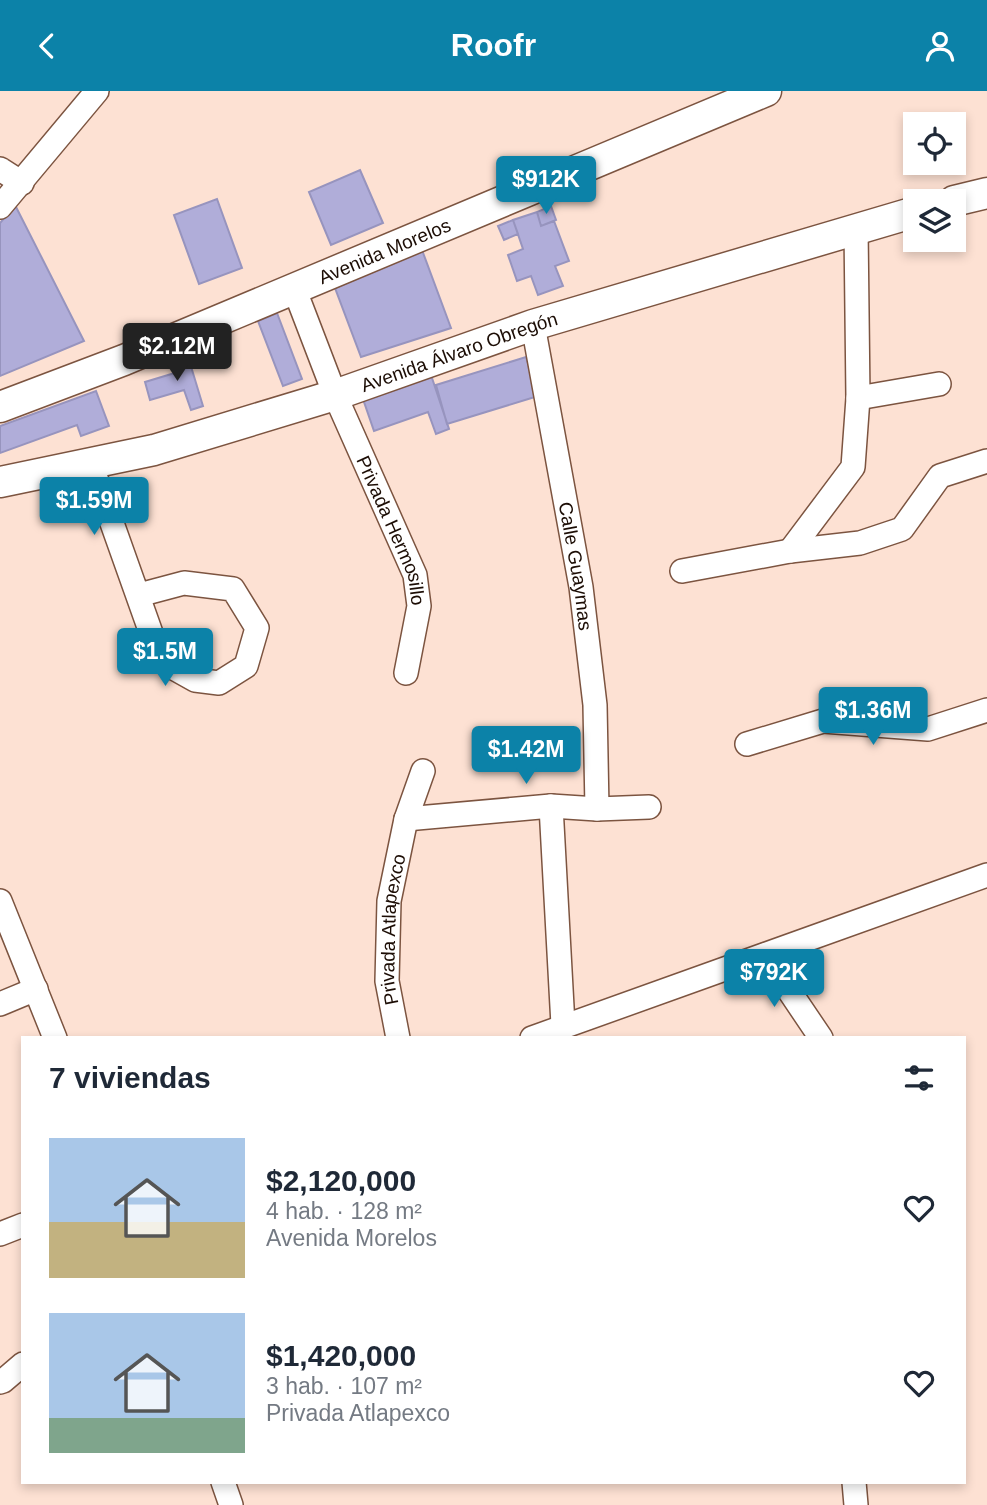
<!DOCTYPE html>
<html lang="es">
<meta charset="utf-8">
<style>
:root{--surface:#fff;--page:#f2f2f3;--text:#1f2937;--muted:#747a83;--accent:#0c82a8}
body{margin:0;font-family:Helvetica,sans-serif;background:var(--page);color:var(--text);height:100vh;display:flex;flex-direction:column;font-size:26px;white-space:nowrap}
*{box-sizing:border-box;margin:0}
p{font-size:23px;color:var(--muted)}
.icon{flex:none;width:38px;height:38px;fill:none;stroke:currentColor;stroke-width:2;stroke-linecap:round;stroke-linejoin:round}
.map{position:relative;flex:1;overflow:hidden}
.side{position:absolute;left:21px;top:945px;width:945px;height:448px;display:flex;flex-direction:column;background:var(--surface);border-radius:0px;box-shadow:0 4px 10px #0003}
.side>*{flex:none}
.fabs{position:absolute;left:903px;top:21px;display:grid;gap:14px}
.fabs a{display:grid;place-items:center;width:63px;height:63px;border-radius:0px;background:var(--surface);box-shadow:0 4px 10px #0003;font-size:35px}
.price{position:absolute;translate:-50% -60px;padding:0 16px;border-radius:7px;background:var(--accent);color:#fff;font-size:23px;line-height:46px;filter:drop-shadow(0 2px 4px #0008)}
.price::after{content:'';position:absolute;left:50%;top:42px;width:21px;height:16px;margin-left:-10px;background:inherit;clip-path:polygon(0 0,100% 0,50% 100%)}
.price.on{background:#222;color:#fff}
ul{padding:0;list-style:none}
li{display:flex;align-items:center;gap:21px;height:175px;padding:0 28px}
li span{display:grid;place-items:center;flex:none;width:196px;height:140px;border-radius:0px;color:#555}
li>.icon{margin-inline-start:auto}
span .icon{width:84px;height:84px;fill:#fffc;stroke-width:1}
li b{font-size:30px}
h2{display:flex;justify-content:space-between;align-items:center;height:84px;padding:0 28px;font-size:30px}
header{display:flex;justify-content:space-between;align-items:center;height:91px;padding:0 28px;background:var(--accent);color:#fff;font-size:32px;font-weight:700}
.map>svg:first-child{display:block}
</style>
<header><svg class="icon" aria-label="back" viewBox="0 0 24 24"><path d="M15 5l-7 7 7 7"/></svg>Roofr<svg class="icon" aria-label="person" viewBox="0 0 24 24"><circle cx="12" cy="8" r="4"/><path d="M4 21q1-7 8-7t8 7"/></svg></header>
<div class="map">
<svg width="987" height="1414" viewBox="0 0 987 1414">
<rect width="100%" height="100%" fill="#fde1d3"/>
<path fill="#b0add9" stroke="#9794be" stroke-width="2" d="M360,79l23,53 -52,22 -22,-53z
M217,108l25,69 -43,16 -25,-69z
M15,114l69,136 -84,35v-153z
M551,115l5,14 -15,6 -4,-14z
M537,121l4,14 13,-5 15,40 -14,5 8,20 -25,9 -7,-19 -14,5 -9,-26 15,-6 -10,-29z
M513,129l5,14 -14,6 -6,-14z
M422,159l29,78 -90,29 -26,-69z
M277,222l25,66 -19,7 -25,-65z
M186,259l17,56 -12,4 -7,-20 -34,10 -5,-18 33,-10 -5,-18z
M526,266l12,39 -91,28 -11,-39z
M431,284l18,54 -13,5 -8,-22 -54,19 -11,-32z
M96,300l13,35 -28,10 -4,-11 -77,28v-27z"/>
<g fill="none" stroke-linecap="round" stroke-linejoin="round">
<defs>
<g id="minor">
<path d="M0,78l22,14"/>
<path d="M0,116l97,-116"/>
<path id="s1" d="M294,197l41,107 80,180 4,31 -13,67"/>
<path id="s2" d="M533,234l48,262 14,118 2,104"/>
<path d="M858,307l81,-14"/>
<path d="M91,373l70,197 34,19 24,3 27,-17 11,-38 -24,-39 -49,-6 -45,12"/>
<path d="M790,460l63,-84 5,-69 -2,-170"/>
<path d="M682,480l108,-20 70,-8 42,-14 38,-53 47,-15"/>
<path d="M747,653l76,-23 105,8 59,-19"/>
<path d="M551,715l12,219"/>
<path d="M406,728l145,-13 46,3 52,-2"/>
<path d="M0,810l55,137"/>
<path d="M765,864l56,83"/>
<path d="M0,913l36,-15"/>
<path id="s3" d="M398,947l-11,-57 2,-80 17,-82 17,-48"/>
<path d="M532,947l455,-163"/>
<path d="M0,1143l23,-9"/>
<path d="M0,1291l3,-1 20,-17"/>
<path d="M223,1391l8,23"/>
<path d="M854,1391l2,23"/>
</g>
<g id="major">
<path d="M954,110l33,-8"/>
<path id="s4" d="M0,316l124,-47 642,-269"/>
<path id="s5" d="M0,391l154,-32 181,-55 198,-70 382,-113"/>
</g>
</defs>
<use href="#minor" stroke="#7c5440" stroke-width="26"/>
<use href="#major" stroke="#7c5440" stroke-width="33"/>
<use href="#minor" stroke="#fff" stroke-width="23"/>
<use href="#major" stroke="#fff" stroke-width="30"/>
</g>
<g text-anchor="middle" stroke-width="6" stroke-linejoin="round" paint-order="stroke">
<g font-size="19" fill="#1c0d05" stroke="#fde1d3">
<text dy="7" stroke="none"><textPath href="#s4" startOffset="415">Avenida Morelos</textPath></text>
<text dy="7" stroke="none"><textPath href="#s5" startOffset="478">Avenida Álvaro Obregón</textPath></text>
<text dy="7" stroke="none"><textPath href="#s1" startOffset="262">Privada Hermosillo</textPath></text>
<text dy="7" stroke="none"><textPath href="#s2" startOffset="245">Calle Guaymas</textPath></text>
<text dy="7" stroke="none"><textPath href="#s3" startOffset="110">Privada Atlapexco</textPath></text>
</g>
</g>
</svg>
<div class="fabs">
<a><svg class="icon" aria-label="locate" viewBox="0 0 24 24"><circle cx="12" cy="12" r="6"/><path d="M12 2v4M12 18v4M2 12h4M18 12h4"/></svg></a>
<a><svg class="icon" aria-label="layers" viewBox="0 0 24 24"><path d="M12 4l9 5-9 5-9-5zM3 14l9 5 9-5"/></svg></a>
</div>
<b class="price" style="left:546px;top:125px">$912K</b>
<b class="price on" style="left:177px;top:292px">$2.12M</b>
<b class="price" style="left:94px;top:446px">$1.59M</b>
<b class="price" style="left:165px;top:597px">$1.5M</b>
<b class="price" style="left:873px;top:656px">$1.36M</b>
<b class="price" style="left:526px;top:695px">$1.42M</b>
<b class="price" style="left:774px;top:918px">$792K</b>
<section class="side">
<h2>7 viviendas<svg class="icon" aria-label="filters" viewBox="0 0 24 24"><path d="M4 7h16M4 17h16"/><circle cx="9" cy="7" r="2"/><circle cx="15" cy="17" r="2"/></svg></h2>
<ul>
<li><span style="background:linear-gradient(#a9c7e8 60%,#c2b280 0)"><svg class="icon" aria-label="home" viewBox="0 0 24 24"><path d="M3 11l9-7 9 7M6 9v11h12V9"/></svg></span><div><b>$2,120,000</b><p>4 hab. · 128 m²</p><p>Avenida Morelos</p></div><svg class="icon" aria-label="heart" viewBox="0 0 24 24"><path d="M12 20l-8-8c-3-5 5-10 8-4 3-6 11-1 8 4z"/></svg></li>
<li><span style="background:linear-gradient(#a9c7e8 75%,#7fa58c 0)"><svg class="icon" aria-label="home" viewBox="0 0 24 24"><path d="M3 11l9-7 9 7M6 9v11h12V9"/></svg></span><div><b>$1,420,000</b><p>3 hab. · 107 m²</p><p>Privada Atlapexco</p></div><svg class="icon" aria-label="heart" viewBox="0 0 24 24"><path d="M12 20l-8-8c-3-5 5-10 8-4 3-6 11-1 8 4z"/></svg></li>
</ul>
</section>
</div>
